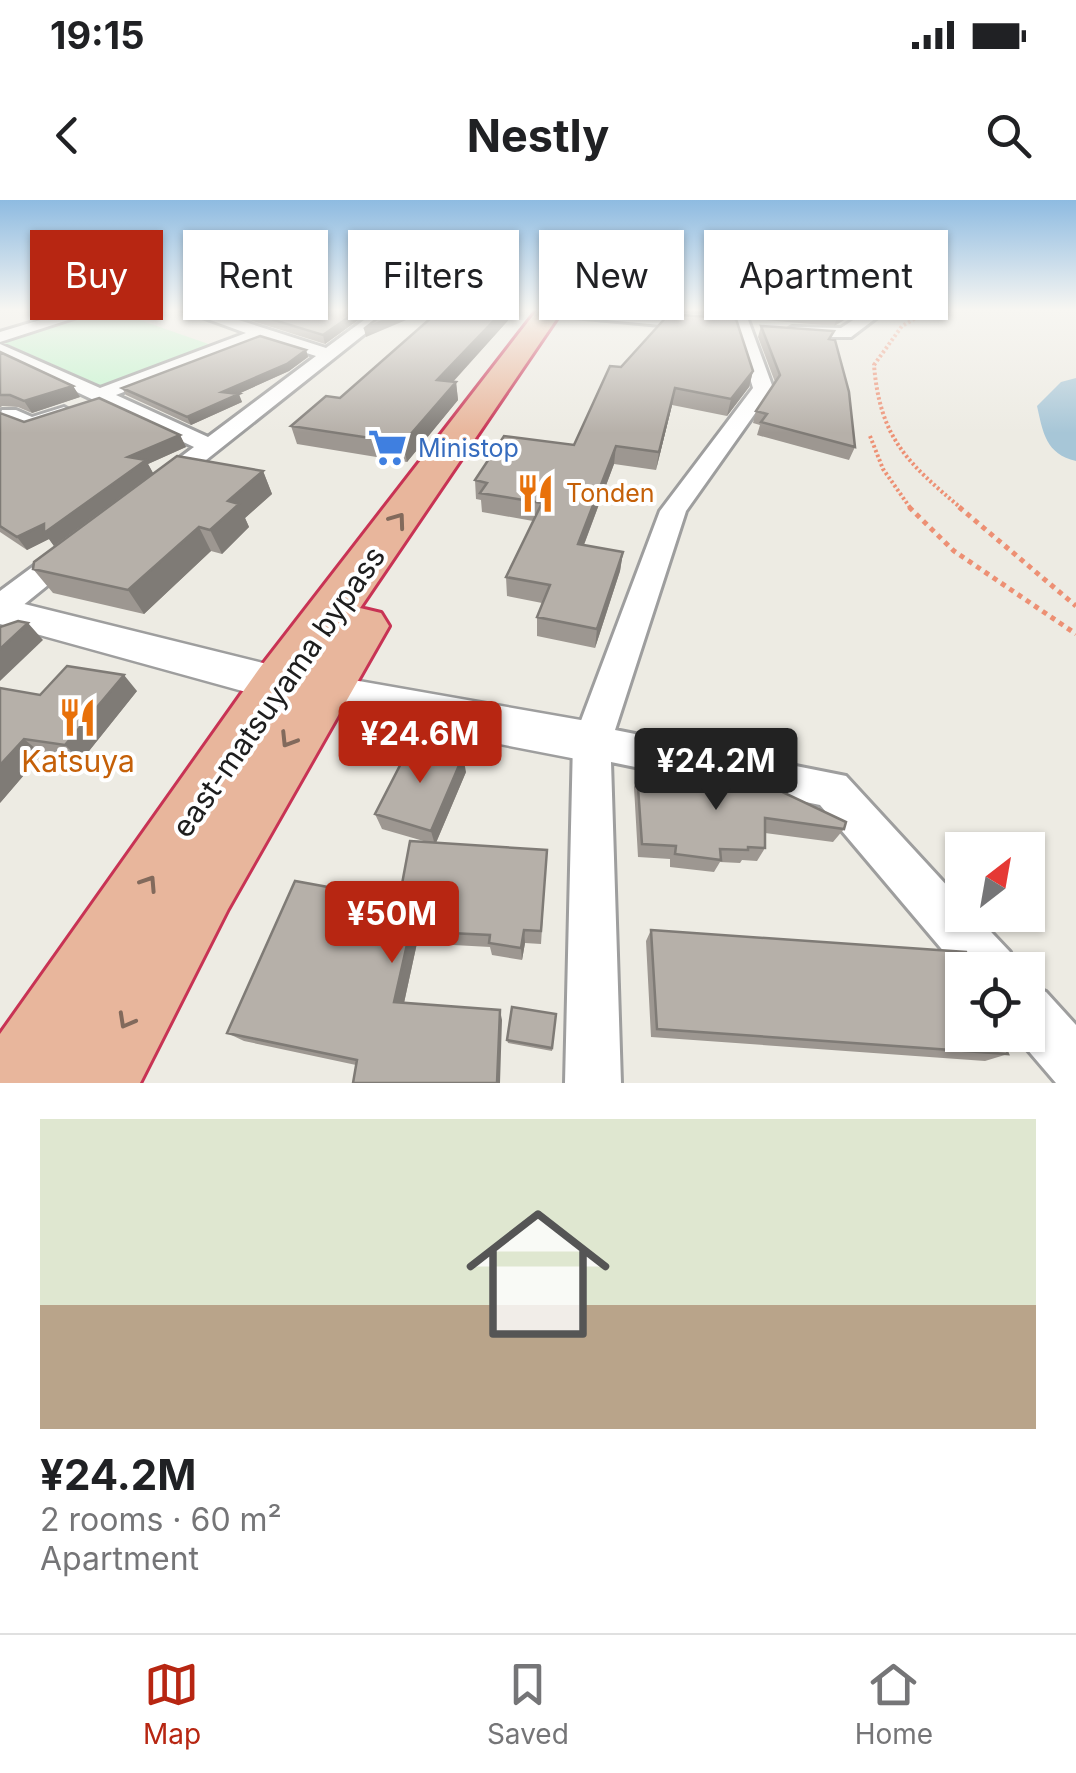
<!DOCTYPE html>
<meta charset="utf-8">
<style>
:root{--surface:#fff;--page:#f2f2f2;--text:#202124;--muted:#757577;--line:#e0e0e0;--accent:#b72612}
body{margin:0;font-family:Inter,sans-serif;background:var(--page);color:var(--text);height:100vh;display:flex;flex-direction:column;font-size:38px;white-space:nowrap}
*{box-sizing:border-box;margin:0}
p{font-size:32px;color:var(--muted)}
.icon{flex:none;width:55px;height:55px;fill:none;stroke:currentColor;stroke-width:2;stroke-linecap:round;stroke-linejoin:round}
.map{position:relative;height:883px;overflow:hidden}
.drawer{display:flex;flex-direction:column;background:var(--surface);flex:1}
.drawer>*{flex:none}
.top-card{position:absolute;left:30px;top:30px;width:1018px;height:90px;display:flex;gap:20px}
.needle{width:65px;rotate:31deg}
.buttons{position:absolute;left:945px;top:632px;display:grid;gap:20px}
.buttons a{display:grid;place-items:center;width:100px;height:100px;border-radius:0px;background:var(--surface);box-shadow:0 2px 8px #0004;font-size:50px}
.price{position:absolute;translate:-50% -85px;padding:0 22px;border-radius:10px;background:var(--accent);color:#fff;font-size:32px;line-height:65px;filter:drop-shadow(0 2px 5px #0008)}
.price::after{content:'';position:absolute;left:50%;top:60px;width:30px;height:22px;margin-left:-15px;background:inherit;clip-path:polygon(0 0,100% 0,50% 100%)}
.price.selected{background:#222;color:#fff}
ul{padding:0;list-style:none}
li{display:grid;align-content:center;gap:20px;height:530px;padding:0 40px}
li+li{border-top:2px solid var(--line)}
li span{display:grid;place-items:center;height:310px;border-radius:0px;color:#555}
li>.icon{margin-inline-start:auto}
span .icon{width:180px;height:180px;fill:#fffc;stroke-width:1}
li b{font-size:42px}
.tag{padding:0 35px;border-radius:0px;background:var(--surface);box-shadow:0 2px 8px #0004;font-size:35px;line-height:90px}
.tag.selected{background:var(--accent);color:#fff}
.status{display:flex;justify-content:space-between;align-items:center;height:70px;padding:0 50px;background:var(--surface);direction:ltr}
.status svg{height:28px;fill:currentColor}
header{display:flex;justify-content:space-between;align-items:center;height:130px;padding:0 40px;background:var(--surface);font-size:45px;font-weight:700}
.menu{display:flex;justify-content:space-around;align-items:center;height:140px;border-top:2px solid var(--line);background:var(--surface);font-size:28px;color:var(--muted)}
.menu a{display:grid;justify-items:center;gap:5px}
.menu .selected{color:var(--accent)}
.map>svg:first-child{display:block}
</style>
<div class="status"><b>19:15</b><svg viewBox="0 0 49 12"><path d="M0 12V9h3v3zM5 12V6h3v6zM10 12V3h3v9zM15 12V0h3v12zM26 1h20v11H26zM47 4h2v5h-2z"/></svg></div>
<header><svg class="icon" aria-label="back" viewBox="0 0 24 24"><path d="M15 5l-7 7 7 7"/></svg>Nestly<svg class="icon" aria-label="search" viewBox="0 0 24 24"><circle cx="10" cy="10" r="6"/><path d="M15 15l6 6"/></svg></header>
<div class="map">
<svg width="1076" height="883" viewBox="0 0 1076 883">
<rect width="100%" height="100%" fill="#edebe3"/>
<path fill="#c3f4cd" d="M111,110l106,37 -116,39 -99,-44z"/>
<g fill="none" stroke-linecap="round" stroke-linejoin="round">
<path fill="#a7c6d7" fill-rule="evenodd" d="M1076,178v83c-30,-7 -33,-28 -39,-55l24,-24z"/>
<defs>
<path id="minor" d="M77,109h25l-102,33v-10z
M180,109h24l122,39 53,-39h17l-229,182h-18l-3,-5 3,-5 45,-34 -194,-91v-12l100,44 146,-55zM262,139l54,17 -108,81 -92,-42z
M568,109l136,10 8,5 -8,5 -130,-12 -5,-2z
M729,109h15l29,79 -87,123 -71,219 231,46 116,126v13h13l35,37 7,18h-55v3l-142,-168 -209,-43 10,321h-56l8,-341 87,-231 93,-123z
M870,109h18l-37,28h-59l-8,-5 8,-5 49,1z
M64,207l10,6 -3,4 -40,14 -31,-15 2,-6h14l16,7z
M75,340l10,3 4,6 -4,6 -74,60 -11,3v-27l65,-48z
M1028,784l18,8 30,33v58h-20l-41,-48h13z"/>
<path id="tertiary" d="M0,398l279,69 313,55 16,6 7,14 -7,14 -16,6 -313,-61 -279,-77z"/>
<path id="trunk" d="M538,109h25l-203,299 21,5 8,13 -161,283 -88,174h-140v-49l259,-365z"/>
</defs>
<use href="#minor" stroke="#9e9e9e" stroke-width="6"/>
<use href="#tertiary" stroke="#9e9e9e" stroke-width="5"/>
<use href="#trunk" stroke="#c83354" stroke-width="6"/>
<path stroke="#ed9074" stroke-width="4" stroke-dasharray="2.5 2.5" stroke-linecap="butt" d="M932,109l-30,17 -28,39c6,74 34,98 88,144
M870,236l13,33 28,40"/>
<path stroke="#ed9074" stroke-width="5" stroke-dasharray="5 5" stroke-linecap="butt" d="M909,307l45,44 122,83
M959,307l117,99"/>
<use href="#minor" fill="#fff" fill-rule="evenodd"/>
<use href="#tertiary" fill="#fff" fill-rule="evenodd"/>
<use href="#trunk" fill="#e8b69c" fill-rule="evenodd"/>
</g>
<path fill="#9d9791" d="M218,110h154l-47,34z
M440,110h74l-1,5 -60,67h3l2,18 -51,62 -110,-18 -6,-18 49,-28z
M680,110h49l-2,7 -47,-4z
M746,110h105l-7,10 -10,6 -82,-7z
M761,126l70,13 24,108 -6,13 -92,-25 3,-10 -7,-2 3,-12 19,-29 -17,-45z
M306,150l2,7 -19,14 -51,23 4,8 -51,23 -65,-30 -4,-7z
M0,152l73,34 7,11 -48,16 -14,-6 -16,-1 -2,2z
M621,167l132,4 -4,16 -22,29 -55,-11 -16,65 -42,-6 -30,81 39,7 -3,19 -25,77 -58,-12v-19l5,-14 -35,-7 -1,-19 27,-56 -51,-9 -1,-12 -5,-1 -1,-19 99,-35z
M0,213l24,9 156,13 6,12 -38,17 5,9 -99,73 -5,-7 -22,11 -27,-18z
M263,271l9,23 -27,24 4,9 -27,27 -11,-3 -67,63 -91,-21 -20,-24z
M137,491l-56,70 -39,-7 -42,49 40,-108z
M466,572l-30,71 110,22 -5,79 -16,-1 -3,17 -30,-5 -2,-8 -73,-4 -13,60 98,17 -146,45 -112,-24 -17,-8 172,-133 28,-58 -45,-13 -7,-15z
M637,573l207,56 -11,13 -68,-9v15l-8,13 -15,-1 -2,3 -20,-1 -6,10 -44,-5v-8l-32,-2 -4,-70z
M651,730l357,124 -23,7 -334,-24 -5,-96z
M556,814l-4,37 -44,-8 -1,-3z"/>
<path fill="#7f7b76" d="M359,110h13l-47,34 -2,-9z
M409,110h21l-64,27 -2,-8z
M504,110h10l-1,5 -74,82 -2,-17z
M848,110h3l-7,10 -10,6 4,-10z
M306,150l2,7 -19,14 -64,29 -3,-8z
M753,171l-4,16 -22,29 4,-17z
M456,182l2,18 -51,62 -4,-19z
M73,186l7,11 -48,16 -8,-12z
M675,188l-3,17 -16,65 3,-18z
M239,194l3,8 -51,23 -4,-8z
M180,235l6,12 -38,17 5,9 -99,73 -5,-7 -22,11 -10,-13 111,-80z
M616,246l-2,18 -37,99 1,-19z
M263,271l9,23 -27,24 4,9 -27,27 -12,-24 18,-29z
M199,327l12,24 -67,63 -16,-24z
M623,352l-3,19 -25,77 2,-19z
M28,423l15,17 -43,41v-32z
M124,475l13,16 -56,70 -16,-16z
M24,539l18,15 -42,49v-38z
M463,556l3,16 -31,73 -4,-14z
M524,730l1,13 -3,17 -1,-12z
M410,731l7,12 -15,69 -8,-10z
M500,810l2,10 -2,63h-3z"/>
<path fill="#b6b0a9" stroke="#7f7b76" stroke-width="2.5" d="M241,110h118l-36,25z
M388,110h21l-45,19z
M440,110h64l-67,70 19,2 -53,61 -112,-17 35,-30 14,2z
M757,110h91l-10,6z
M669,114l67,5 17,52 -22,28 -56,-11 -16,64 -43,-6 -38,98 45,8 -26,77 -60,-12 13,-32 -44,-8 36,-74 -62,-10 7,-10 -12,-3 29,-44 70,9 36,-79 11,1z
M761,126l73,5 -5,8 6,1 14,52 6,55 -94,-25 6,-8 -11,-3 24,-36z
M260,136l46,14 -19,14 -65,28 17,2 -52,23 -65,-29z
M0,152l73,34 -49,15 -14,-6h-10z
M99,198l81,37 -52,22 18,3 -102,73v-9l-27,13 -17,-11v-113l24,9z
M177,256l86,15 -35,30 11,3 -29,26 -11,-3 -71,63 -95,-21 1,-7z
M18,421l10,2 -28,26v-22z
M67,466l57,9 -59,70 -41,-6 -24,26v-77l40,7z
M412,542l51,14 -32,75 -56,-17z
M637,573l118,6 91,43 -2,7 -79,-11v30l-17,-1v3l-28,-1 1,11 -46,-6 1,-8 -34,-2z
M410,641l137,9 -6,81 -17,-1 -3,18 -32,-5 1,-8 -80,-4 -16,71 106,8 -3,73h-144l4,-23 -130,-27 68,-152 104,19z
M651,730l315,22 7,18h-11v65h38l8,19 -351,-25z
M512,807l44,7 -4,34 -45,-8z"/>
<defs><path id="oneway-chevron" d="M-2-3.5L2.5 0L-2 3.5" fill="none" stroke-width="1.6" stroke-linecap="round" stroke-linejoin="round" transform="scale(2.5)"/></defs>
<g stroke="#826a5c">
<use href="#oneway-chevron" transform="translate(398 320) rotate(-54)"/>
<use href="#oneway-chevron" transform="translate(288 540) rotate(122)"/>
<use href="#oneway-chevron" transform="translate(149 683) rotate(-57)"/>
<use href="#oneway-chevron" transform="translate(126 821) rotate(119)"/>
</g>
<linearGradient id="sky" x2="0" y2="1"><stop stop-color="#8ebbe1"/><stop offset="0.47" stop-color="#f7f6f2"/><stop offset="1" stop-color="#f7f6f2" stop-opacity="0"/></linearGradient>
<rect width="1076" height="233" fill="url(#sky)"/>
<defs>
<symbol id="supermarket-bare" viewBox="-9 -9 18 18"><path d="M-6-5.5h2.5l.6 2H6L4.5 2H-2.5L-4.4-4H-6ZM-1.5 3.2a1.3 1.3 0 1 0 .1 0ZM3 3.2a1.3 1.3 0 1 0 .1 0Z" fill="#3f7fe0" stroke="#fff" stroke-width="2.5" paint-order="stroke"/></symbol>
<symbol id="restaurant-bare" viewBox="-9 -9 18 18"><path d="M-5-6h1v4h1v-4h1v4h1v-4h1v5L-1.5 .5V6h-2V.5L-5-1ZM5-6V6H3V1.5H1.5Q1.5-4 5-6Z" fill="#e8710a" stroke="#fff" stroke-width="2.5" paint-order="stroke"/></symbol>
</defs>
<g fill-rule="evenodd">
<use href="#supermarket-bare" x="360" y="220" width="55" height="55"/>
<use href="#restaurant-bare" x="508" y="266" width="55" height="55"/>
<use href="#restaurant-bare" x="50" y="490" width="55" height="55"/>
</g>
<g text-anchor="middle" stroke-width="8" stroke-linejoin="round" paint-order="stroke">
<g font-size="25" fill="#366cbe" stroke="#fff" text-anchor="start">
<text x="418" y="257">Ministop</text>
</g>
<g font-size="25" fill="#c56008" stroke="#fff" text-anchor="start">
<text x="566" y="302">Tonden</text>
</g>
<g font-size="30" fill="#1d1d1d" stroke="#fff">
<text transform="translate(279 492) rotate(-55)" y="10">east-matsuyama bypass</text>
</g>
<g font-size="30" fill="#c56008" stroke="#fff">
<text x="78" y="572">Katsuya</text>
</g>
</g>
</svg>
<div class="buttons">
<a><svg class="needle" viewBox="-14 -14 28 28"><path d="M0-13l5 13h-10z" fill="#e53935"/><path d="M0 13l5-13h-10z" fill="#757577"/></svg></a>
<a><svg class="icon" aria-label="locate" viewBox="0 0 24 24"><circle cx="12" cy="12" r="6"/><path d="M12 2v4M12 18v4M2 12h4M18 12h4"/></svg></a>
</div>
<b class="price" style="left:420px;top:586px">¥24.6M</b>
<b class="price selected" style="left:716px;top:613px">¥24.2M</b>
<b class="price" style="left:392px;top:766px">¥50M</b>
<div class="top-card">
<a class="tag selected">Buy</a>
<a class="tag">Rent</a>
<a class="tag">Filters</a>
<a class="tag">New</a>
<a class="tag">Apartment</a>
</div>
</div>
<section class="drawer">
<ul>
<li><span style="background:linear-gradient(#dfe7d0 60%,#b9a48a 0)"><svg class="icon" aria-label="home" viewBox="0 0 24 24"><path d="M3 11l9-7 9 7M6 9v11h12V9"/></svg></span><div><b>¥24.2M</b><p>2 rooms · 60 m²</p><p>Apartment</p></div></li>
</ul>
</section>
<nav class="menu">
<a class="selected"><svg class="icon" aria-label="map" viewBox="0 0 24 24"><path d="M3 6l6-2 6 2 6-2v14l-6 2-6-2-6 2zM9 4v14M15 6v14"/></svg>Map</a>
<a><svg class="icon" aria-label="saved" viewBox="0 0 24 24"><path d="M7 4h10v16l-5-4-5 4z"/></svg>Saved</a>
<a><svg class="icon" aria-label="home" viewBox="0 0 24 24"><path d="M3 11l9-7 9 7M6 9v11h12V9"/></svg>Home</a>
</nav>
